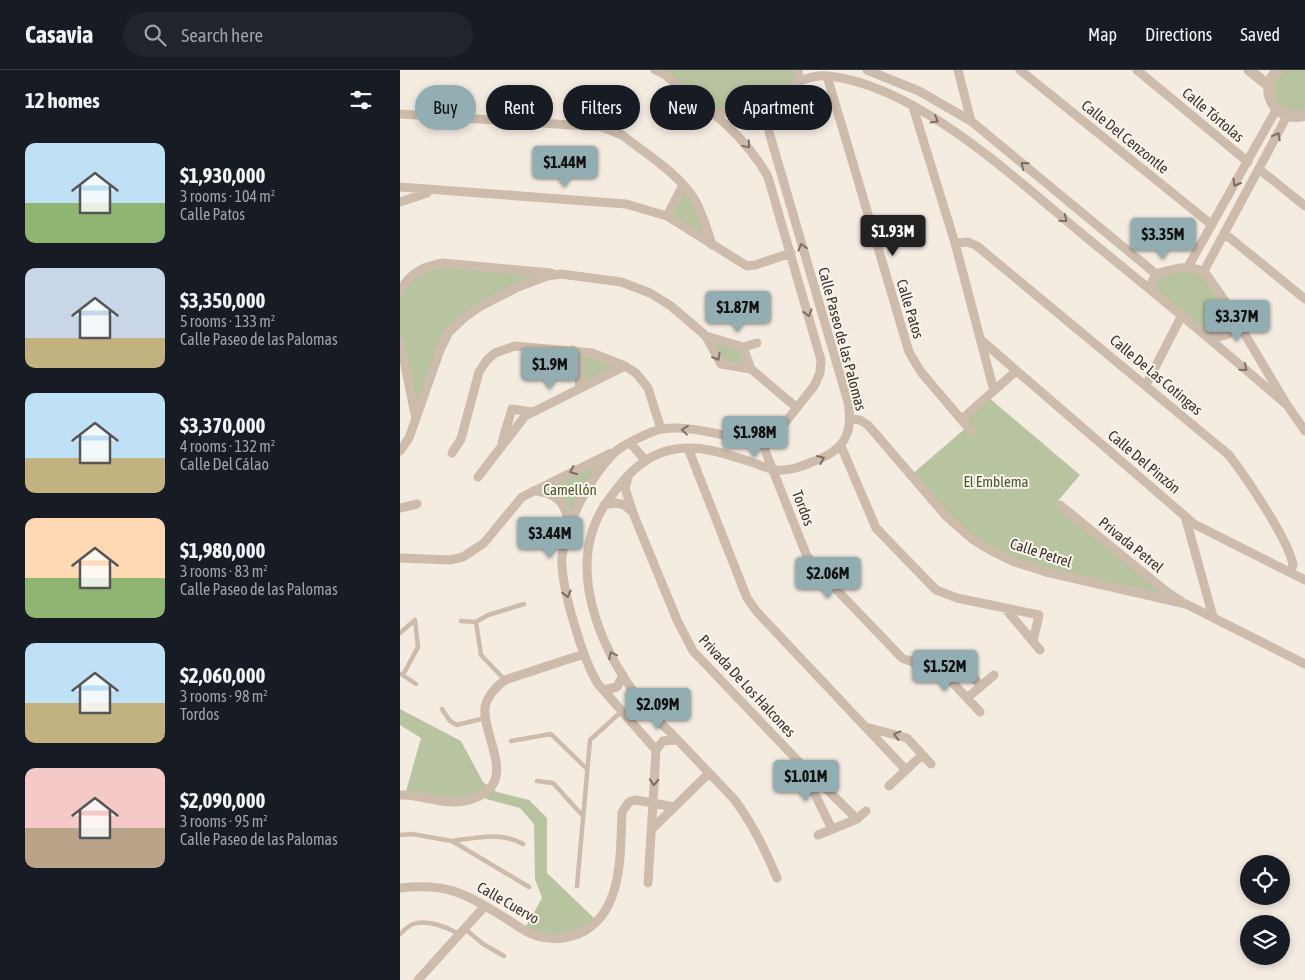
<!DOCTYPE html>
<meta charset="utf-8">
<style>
:root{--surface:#171b24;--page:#20242c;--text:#f1f3f6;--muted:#9ea1a6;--line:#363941;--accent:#92aeb2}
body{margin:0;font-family:"Asap Condensed",sans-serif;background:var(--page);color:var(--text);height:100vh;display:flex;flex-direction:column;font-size:19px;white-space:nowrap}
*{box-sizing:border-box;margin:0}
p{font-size:16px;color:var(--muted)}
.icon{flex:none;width:28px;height:28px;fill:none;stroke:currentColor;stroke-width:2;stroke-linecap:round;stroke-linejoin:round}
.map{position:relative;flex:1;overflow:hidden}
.details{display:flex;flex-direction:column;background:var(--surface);width:400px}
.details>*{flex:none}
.banner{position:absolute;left:15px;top:15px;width:475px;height:45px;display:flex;gap:10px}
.tools{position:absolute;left:840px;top:785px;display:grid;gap:10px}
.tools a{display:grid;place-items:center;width:50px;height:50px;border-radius:50%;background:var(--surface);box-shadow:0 2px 8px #0003;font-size:25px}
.price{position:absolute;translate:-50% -42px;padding:0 11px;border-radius:5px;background:var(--accent);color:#111;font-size:16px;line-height:32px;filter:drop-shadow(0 1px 2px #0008)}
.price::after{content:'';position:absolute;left:50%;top:30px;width:15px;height:11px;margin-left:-8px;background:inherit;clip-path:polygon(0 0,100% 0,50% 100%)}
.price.selected{background:#222;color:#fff}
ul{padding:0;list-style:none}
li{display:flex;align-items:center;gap:15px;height:125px;padding:0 25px}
li span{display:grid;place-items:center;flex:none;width:140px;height:100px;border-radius:10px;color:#555}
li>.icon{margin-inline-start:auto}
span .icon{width:60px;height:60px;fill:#fffc;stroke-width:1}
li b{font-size:21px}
h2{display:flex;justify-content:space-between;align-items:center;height:60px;padding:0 25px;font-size:21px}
.tag{padding:0 18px;border-radius:22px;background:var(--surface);box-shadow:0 2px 8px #0003;font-size:18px;line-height:45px}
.tag.selected{background:var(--accent);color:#111}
header{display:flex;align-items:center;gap:30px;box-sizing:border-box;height:70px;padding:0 25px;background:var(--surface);border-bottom:1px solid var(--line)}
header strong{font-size:24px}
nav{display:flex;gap:28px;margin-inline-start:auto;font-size:18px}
.search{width:350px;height:45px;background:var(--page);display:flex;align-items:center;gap:12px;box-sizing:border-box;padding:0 18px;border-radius:28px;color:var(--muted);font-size:19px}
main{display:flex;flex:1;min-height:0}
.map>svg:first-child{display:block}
</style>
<header>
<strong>Casavia</strong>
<div class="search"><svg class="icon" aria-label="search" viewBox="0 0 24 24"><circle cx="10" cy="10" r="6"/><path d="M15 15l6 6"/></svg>Search here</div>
<nav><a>Map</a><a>Directions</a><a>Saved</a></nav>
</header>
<main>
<section class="details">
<h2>12 homes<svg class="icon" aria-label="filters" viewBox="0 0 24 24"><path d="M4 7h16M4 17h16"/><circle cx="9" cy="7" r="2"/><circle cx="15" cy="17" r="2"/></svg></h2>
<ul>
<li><span style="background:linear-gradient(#bfe0f5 60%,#8fb573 0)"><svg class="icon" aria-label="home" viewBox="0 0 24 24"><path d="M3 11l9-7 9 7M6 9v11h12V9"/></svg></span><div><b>$1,930,000</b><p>3 rooms · 104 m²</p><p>Calle Patos</p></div></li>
<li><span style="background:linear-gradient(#c9d6e8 70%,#c2b280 0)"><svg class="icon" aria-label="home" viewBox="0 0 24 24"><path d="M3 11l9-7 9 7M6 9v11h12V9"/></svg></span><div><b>$3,350,000</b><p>5 rooms · 133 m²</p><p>Calle Paseo de las Palomas</p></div></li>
<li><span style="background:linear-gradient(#bfe0f5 65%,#c2b280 0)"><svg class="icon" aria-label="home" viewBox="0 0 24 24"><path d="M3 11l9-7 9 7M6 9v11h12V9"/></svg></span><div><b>$3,370,000</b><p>4 rooms · 132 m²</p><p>Calle Del Cálao</p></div></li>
<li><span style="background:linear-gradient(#ffd9b3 60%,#8fb573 0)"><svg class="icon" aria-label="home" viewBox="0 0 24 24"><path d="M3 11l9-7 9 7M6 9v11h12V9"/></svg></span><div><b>$1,980,000</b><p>3 rooms · 83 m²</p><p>Calle Paseo de las Palomas</p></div></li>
<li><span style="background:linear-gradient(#bfe0f5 60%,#c2b280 0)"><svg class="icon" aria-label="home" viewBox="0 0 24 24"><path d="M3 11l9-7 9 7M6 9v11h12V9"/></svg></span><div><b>$2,060,000</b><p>3 rooms · 98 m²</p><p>Tordos</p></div></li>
<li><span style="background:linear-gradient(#f6c9c9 60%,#b9a48a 0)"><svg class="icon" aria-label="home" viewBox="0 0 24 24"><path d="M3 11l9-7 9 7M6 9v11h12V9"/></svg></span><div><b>$2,090,000</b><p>3 rooms · 95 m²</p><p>Calle Paseo de las Palomas</p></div></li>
</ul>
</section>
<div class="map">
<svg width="905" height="910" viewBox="0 0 905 910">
<rect width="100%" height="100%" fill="#f4ebe1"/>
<path fill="#b8c4a0" d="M264,0h134l1,11 -43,24 -44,7z
M878,0h27v45l-23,-1 -13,-28z
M283,115l10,12 19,48 -45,-29z
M42,193l119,11 -66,24 -46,34 -33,89 -16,-80v-49l12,-17z
M779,197l25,4 31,46 -1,13 -25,7 -56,-46 3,-17z
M306,266l37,11 8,22 -30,-5z
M173,280l52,16 -46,23z
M588,327l92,78 -24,28 130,101 -140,-32 -74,-33 -61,-64 56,-48 -5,-8z
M216,381l-47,76 -13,-30 -25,-6z
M0,639l61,32 22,41 14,10 32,8 18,18v55l50,48 -39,17 -34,-8 18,-32 -7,-19 -1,-55 -14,-16 -34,-9 -5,-4 -12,5 -64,-5 16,-57 -21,-13z"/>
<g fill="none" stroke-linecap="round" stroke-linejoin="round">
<path stroke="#cdbbac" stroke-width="4.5" d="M61,551l15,1 5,33 24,25
M76,552l12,-7 36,-11
M0,563l15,-13 3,27 -15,28
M1,604l15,10
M42,639l8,12 7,4 28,-7
M111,671l40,-7 36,35
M137,711l16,2 30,33
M0,765l12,-1 40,7 77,46
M52,771c24,-3 49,-10 71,3
M177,816l13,-146 32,-29
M64,858l19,16 21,12
M0,864c4,-3 8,-8 13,-10 14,-5 34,3 46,10"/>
<path stroke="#cdbbac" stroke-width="9" d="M255,0l9,4c39,31 80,59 104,103l53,183 -1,13 -6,13 -38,48 -9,8 -8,1c-29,-5 -68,-19 -97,-14 -11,2 -40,16 -48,24 -23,23 -49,71 -52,104 -2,28 21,103 36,127l58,66 -3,53 21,4
M398,0l1,11
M467,0l52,21 52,30 185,153
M558,0l13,51
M620,0l192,155
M737,0l111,92
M427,6l82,276 12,20 50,59
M373,27l-5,13 1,22 79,270c6,33 -5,49 -36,60 -12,5 -23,9 -36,8 -9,-1 -18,-6 -25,-8 -27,-9 -53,-18 -81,-12 -27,6 -46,28 -61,49 -47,63 -10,149 33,204 9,11 19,21 29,30 21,22 42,44 63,66 19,25 31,50 43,79
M513,37l42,136 39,148
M312,42c22,2 42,-4 61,-15 17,-10 33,-23 55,-21 90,9 191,106 259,162 68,55 134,110 200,167
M0,44l202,13 20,8c23,18 54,37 71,62 9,14 14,32 19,48
M859,99l46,37
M0,117l226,17 41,12 80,50 8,-1 36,-12
M0,132l27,-9
M267,146l16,-31
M824,163l81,66
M555,173l13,-1 9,4 252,209c16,21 60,85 64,110l-3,7
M788,197l88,-157
M804,201l21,30 62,104 18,26
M804,201l83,-155
M753,221l-1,-9 4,-8c20,-6 28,-9 48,-3
M0,222c9,-19 23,-25 42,-29l109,10
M306,266l37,11 8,22 45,38
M809,267c13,0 29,-2 26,-19
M581,270l213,184 111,56
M0,271l16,78
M343,277l14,-4
M173,280l7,18 -1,21
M746,315l36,-70
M451,349l9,1 8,5 78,91 26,23 16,10 24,12 34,11 140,32 119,60
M562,349l54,-48
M102,372l10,-33 20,3
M367,372l-2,8 3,8 38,96 7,11 89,93 24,9 34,4 11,4 10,11
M231,374l14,16
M441,376l35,82 60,62 21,8 82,17 -6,26
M288,378l59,150 10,14 149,158
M0,381l9,-13 31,-88 9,-18 16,-15 14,-10 39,-20 29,-11 14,-2 60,8 29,11 21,13 35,30 15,28 30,5
M52,383l9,-14 18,-67 8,-12 8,-7 20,-7 77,7 33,13 11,7 12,15 13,41
M78,407l47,-61 100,-50
M228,408l-3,10 8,25 44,107 16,31 107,112 57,56
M133,421c24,1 33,12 36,35
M204,435c11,-3 19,-3 27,6
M660,435l107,87 14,9
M0,438l17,-4
M785,446l28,101
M0,488l50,2 13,-3 21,-14 38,-46 89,-44
M605,538l35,42
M540,599l40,43
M203,620l14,-3 6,-12
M567,628l27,-23
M466,657l41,11 24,26
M256,680l7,-9 14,-1
M403,700l29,59
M489,716l33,-31
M0,725c22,-1 47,12 69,5 53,-15 13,-61 16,-93 2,-11 11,-20 20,-27l79,-26
M251,760l58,-57
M418,765l39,-16 9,-8
M0,818c49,-6 67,7 107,31 9,6 19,14 30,17 13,4 28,3 41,-2 46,-19 42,-81 44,-122l7,-10 6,-2 18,3 -5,80
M18,910l67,-74"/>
<path stroke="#cdbbac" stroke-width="11" d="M849,0l20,16
M878,0c-22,20 -1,54 27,45"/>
</g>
<defs><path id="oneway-chevron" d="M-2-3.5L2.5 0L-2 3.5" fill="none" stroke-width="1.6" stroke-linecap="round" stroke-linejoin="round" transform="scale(1.25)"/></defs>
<g stroke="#7d6f65">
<use href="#oneway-chevron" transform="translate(535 50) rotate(31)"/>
<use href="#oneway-chevron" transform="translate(877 66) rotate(-62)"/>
<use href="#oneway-chevron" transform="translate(347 75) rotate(50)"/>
<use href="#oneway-chevron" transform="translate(624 95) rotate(-141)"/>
<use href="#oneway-chevron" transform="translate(836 113) rotate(120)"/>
<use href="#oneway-chevron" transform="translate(664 149) rotate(39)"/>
<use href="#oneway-chevron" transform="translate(402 177) rotate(-106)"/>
<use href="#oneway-chevron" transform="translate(408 243) rotate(74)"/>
<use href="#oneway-chevron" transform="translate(317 287) rotate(60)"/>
<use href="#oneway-chevron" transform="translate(844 298) rotate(41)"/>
<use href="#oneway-chevron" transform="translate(285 360) rotate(-173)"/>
<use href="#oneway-chevron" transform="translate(421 389) rotate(-23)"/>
<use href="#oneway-chevron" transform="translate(173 401) rotate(155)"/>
<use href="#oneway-chevron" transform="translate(167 524) rotate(76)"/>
<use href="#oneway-chevron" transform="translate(212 585) rotate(-116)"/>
<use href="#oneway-chevron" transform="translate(497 665) rotate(-165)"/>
<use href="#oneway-chevron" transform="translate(254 712) rotate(93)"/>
</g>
<g text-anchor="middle" stroke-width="4" stroke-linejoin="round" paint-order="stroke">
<g font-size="15" fill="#3b302b" stroke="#fbf5ee">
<text transform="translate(813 45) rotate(40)" y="5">Calle Tórtolas</text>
<text transform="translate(725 67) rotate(39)" y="5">Calle Del Cenzontle</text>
<text transform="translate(510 239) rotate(73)" y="5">Calle Patos</text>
<text transform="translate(442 269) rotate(75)" y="5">Calle Paseo de las Palomas</text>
<text transform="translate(756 305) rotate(40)" y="5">Calle De Las Cotingas</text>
<text transform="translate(744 392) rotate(40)" y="5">Calle Del Pinzón</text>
<text transform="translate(403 438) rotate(69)" y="5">Tordos</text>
<text transform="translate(731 475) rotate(39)" y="5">Privada Petrel</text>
<text transform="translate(641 483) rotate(18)" y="5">Calle Petrel</text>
<text transform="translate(347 616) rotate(47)" y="5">Privada De Los Halcones</text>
<text transform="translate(108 833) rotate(30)" y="5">Calle Cuervo</text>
</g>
<g font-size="15" fill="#4a5a2e" stroke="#fbf5ee">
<text x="596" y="417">El Emblema</text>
<text x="170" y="425">Camellón</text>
</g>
</g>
</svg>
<div class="tools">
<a><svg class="icon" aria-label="locate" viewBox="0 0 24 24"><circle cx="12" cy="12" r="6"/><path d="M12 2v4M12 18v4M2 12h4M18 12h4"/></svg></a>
<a><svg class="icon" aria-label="layers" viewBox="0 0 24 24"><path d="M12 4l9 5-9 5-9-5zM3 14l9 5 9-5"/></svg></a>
</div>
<b class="price" style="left:165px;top:118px">$1.44M</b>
<b class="price selected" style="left:493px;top:187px">$1.93M</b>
<b class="price" style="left:763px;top:190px">$3.35M</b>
<b class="price" style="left:338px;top:263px">$1.87M</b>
<b class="price" style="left:837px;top:272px">$3.37M</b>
<b class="price" style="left:150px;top:320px">$1.9M</b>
<b class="price" style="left:355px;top:388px">$1.98M</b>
<b class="price" style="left:150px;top:489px">$3.44M</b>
<b class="price" style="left:428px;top:529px">$2.06M</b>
<b class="price" style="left:545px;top:622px">$1.52M</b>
<b class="price" style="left:258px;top:660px">$2.09M</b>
<b class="price" style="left:406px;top:732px">$1.01M</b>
<div class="banner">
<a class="tag selected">Buy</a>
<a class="tag">Rent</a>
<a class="tag">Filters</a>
<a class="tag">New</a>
<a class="tag">Apartment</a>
</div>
</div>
</main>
